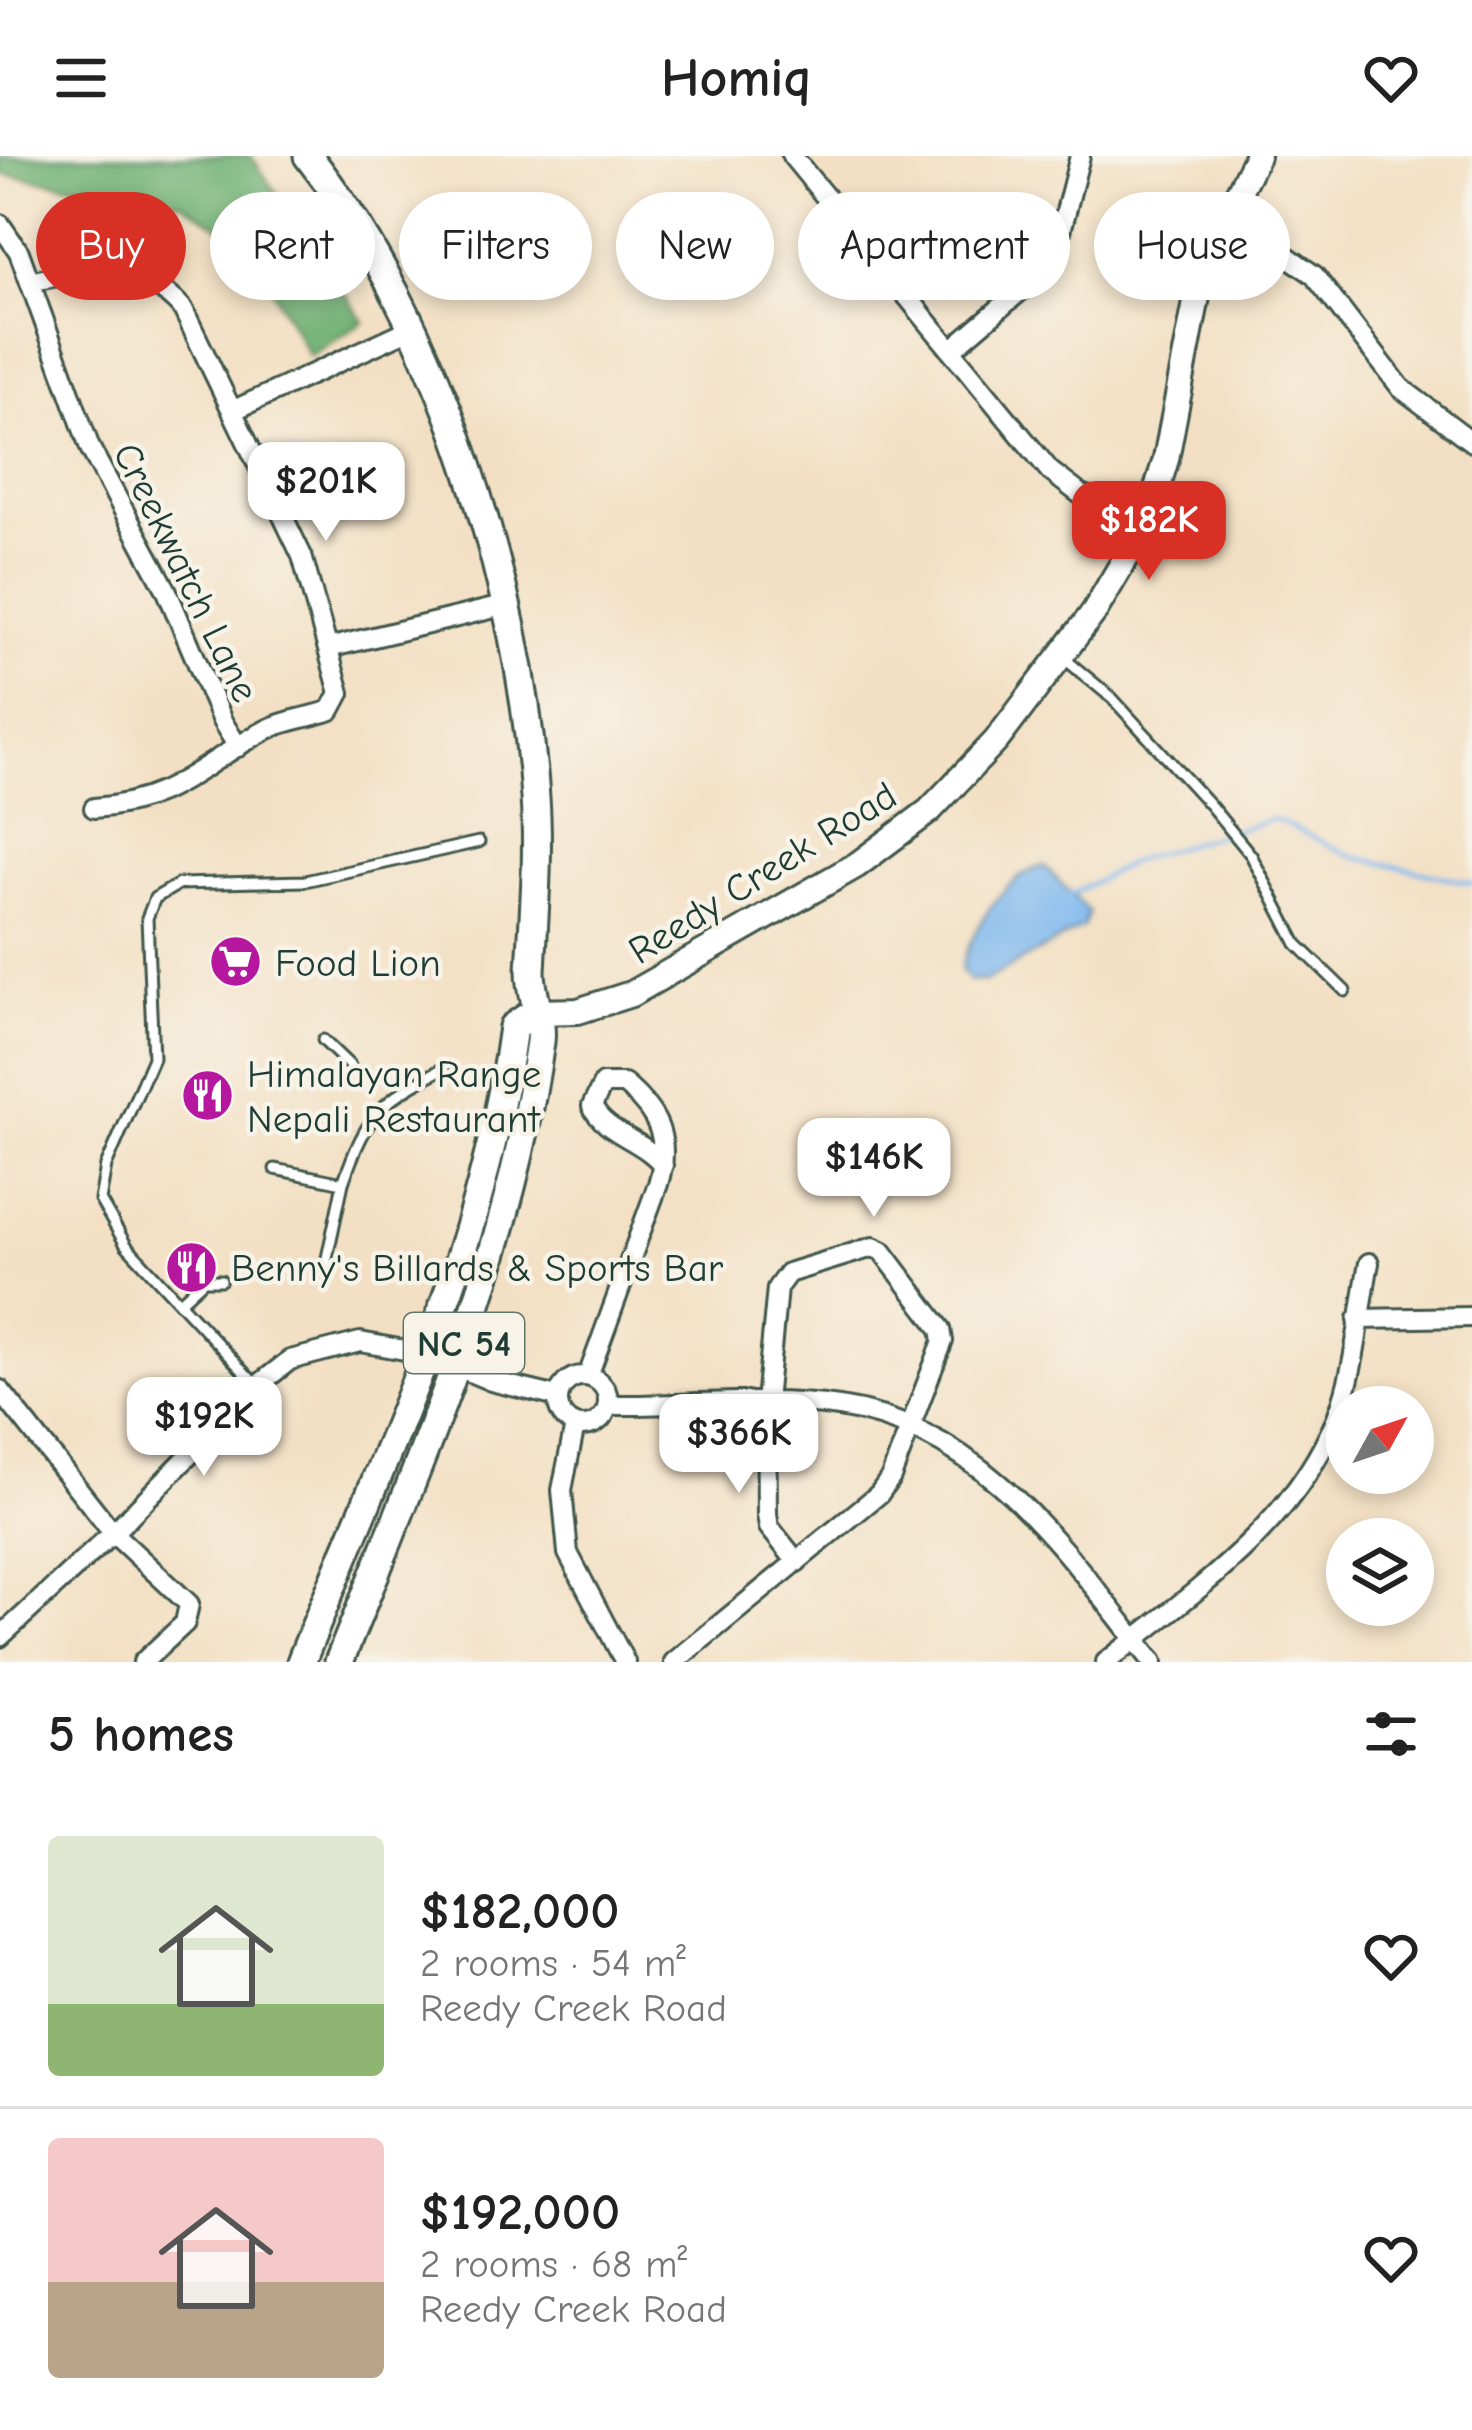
<!DOCTYPE html>
<meta charset="utf-8">
<style>
:root{--surface:#fff;--page:#f6f6f6;--text:#222;--muted:#767676;--line:#e0e0e0;--accent:#d93025}
body{margin:0;font-family:"Comic Neue",sans-serif;background:var(--page);color:var(--text);height:100vh;display:flex;flex-direction:column;font-size:45px;white-space:nowrap}
*{box-sizing:border-box;margin:0}
p{font-size:39px;color:var(--muted)}
.icon{flex:none;width:66px;height:66px;fill:none;stroke:currentColor;stroke-width:2;stroke-linecap:round;stroke-linejoin:round}
.map{position:relative;height:1506px;overflow:hidden}
.details{display:flex;flex-direction:column;background:var(--surface);flex:1}
.details>*{flex:none}
.hud{position:absolute;left:36px;top:36px;width:1401px;height:108px;display:flex;gap:24px}
.needle{width:78px;rotate:50deg}
.controls{position:absolute;left:1326px;top:1230px;display:grid;gap:24px}
.controls a{display:grid;place-items:center;width:108px;height:108px;border-radius:50%;background:var(--surface);box-shadow:0 6px 18px #0003;font-size:60px}
.price{position:absolute;translate:-50% -102px;padding:0 27px;border-radius:24px;background:#fff;color:#222;font-size:39px;line-height:78px;filter:drop-shadow(0 3px 6px #0008)}
.price::after{content:'';position:absolute;left:50%;top:72px;width:36px;height:27px;margin-left:-18px;background:inherit;clip-path:polygon(0 0,100% 0,50% 100%)}
.price.current{background:var(--accent);color:#fff}
ul{padding:0;list-style:none}
li{display:flex;align-items:center;gap:36px;height:300px;padding:0 48px}
li+li{border-top:3px solid var(--line)}
li span{display:grid;place-items:center;flex:none;width:336px;height:240px;border-radius:12px;color:#555}
li>.icon{margin-inline-start:auto}
span .icon{width:144px;height:144px;fill:#fffc;stroke-width:1}
li b{font-size:51px}
h2{display:flex;justify-content:space-between;align-items:center;height:144px;padding:0 48px;font-size:51px}
.pill{padding:0 42px;border-radius:54px;background:var(--surface);box-shadow:0 6px 18px #0003;font-size:42px;line-height:108px}
.pill.current{background:var(--accent);color:#fff}
header{display:flex;justify-content:space-between;align-items:center;height:156px;padding:0 48px;background:var(--surface);font-size:54px;font-weight:700}
.map>svg:first-child{display:block}
</style>
<header><svg class="icon" aria-label="menu" viewBox="0 0 24 24"><path d="M4 6h16M4 12h16M4 18h16"/></svg>Homiq<svg class="icon" aria-label="heart" viewBox="0 0 24 24"><path d="M12 20l-8-8c-3-5 5-10 8-4 3-6 11-1 8 4z"/></svg></header>
<div class="map">
<svg width="1472" height="1506" viewBox="0 0 1472 1506">
<rect width="100%" height="100%" fill="#f7f3e8"/>
<filter id="ink" filterUnits="userSpaceOnUse"><feTurbulence type="fractalNoise" baseFrequency=".00833" numOctaves="2"/><feDisplacementMap in="SourceGraphic" scale="24" xChannelSelector="R" yChannelSelector="G"/><feConvolveMatrix kernelMatrix="1 2 1 2 8 2 1 2 1" color-interpolation-filters="sRGB"/></filter>
<filter id="wash" filterUnits="userSpaceOnUse"><feTurbulence type="fractalNoise" baseFrequency=".004" numOctaves="4" result="noise"/><feDisplacementMap in="SourceGraphic" scale="48" xChannelSelector="R" yChannelSelector="G"/><feGaussianBlur stdDeviation="2.7" result="paint"/><feColorMatrix in="noise" values="0 0 0 0 0 0 0 0 0 0 0 0 0 0 0 0 0 1.4 0 .05"/><feComposite in="paint" operator="in"/></filter>
<g filter="url(#wash)">
<rect width="100%" height="100%" fill="#f3e0c4"/>
<path fill="#6fb173" stroke="#477754" stroke-width="3" d="M0,0h251l113,166 -55,34 -61,-110 -67,-44 -181,-28z"/>
<path fill="#7eb8ef" stroke="#4e7a92" stroke-width="3" d="M1044,710l45,46 -6,15 -98,54 -16,-1 -8,-11c11,-39 42,-93 83,-103z"/>
<g fill="none" stroke-linecap="round" stroke-linejoin="round">
<path stroke="#7eb8ef" stroke-width="4.5" d="M1067,741l70,-38 137,-40 80,38 118,26"/>
</g>
</g>
<g filter="url(#ink)">
<g fill="none" stroke-linecap="round" stroke-linejoin="round">
<defs>
<path id="lane" d="M1065,503l47,39 98,107 41,50 46,89 48,47
M323,884l27,26
M275,1013l68,14 -19,89
M343,1027c24,-69 36,-81 101,-115
M180,1146l24,-22h17
M257,1230l-131,-141 -26,-45 6,-34 47,-108 -6,-140 8,-20 24,-14 126,-3 174,-39"/>
<path id="street" d="M792,0l258,315 30,23 67,28
M1221,66l53,25 40,28 87,113 71,54
M0,68l19,28 71,196 76,141 56,132 16,26
M30,126c56,-14 111,-21 153,27l119,247 38,137 -9,17c-21,8 -43,9 -63,19 -67,34 -92,73 -174,79
M951,194l89,-76 20,-39 20,-79
M232,255l178,-82
M328,492l179,-43
M1358,1163l114,-2
M558 1245a25 25 0 1 1 50 0a25 25 0 1 1-50 0Z
M588,1220l70,-192c13,-44 1,-71 -34,-100h-21l-11,22c13,28 52,34 71,59
M0,1234l113,143 76,71 -4,19 -42,39
M608,1249c77,1 155,-9 231,2 147,21 228,148 314,255
M575,1269l-13,65 6,63 57,109
M0,1481l113,-104 144,-147 33,-26 70,-18 67,12 64,27 67,16
M674,1506l205,-168 12,-17 52,-136 -2,-12 -59,-78 -9,-4 -85,26 -11,15 -11,114 1,113 2,12 28,35
M1106,1506c88,-70 188,-137 231,-245 19,-48 22,-104 32,-154"/>
<path id="secondary" d="M535,856l43,-1 53,-17 226,-129 72,-54 67,-70 98,-129 53,-90 19,-63 38,-199 53,-104"/>
<path id="primary" d="M308,0c132,167 213,432 227,642 4,57 -1,115 -4,173 0,24 12,48 9,71 -30,216 -120,419 -201,620
M301,1506c84,-211 182,-407 212,-635l22,-15"/>
</defs>
<use href="#lane" stroke="#3f554a" stroke-width="15"/>
<use href="#street" stroke="#3f554a" stroke-width="24"/>
<use href="#secondary" stroke="#3f554a" stroke-width="30"/>
<use href="#primary" stroke="#3f554a" stroke-width="33"/>
<use href="#lane" stroke="#fff" stroke-width="9"/>
<use href="#street" stroke="#fff" stroke-width="18"/>
<use href="#secondary" stroke="#fff" stroke-width="24"/>
<use href="#primary" stroke="#fff" stroke-width="27"/>
</g>
</g>
<defs>
<symbol id="supermarket-disc" viewBox="-11 -11 22 22"><circle r="9.5" fill="#b5179e" stroke="#f7f3e8"/><path d="M-6-5.5h2.5l.6 2H6L4.5 2H-2.5L-4.4-4H-6ZM-1.5 3.2a1.3 1.3 0 1 0 .1 0ZM3 3.2a1.3 1.3 0 1 0 .1 0Z" fill="#fff"/></symbol>
<symbol id="restaurant-disc" viewBox="-11 -11 22 22"><circle r="9.5" fill="#b5179e" stroke="#f7f3e8"/><path d="M-5-6h1v4h1v-4h1v4h1v-4h1v5L-1.5 .5V6h-2V.5L-5-1ZM5-6V6H3V1.5H1.5Q1.5-4 5-6Z" fill="#fff"/></symbol>
</defs>
<g fill-rule="evenodd">
<use href="#supermarket-disc" x="206" y="776" width="59" height="59"/>
<use href="#restaurant-disc" x="178" y="910" width="59" height="59"/>
<use href="#restaurant-disc" x="162" y="1082" width="59" height="59"/>
</g>
<g text-anchor="middle" stroke-width="9" stroke-linejoin="round" paint-order="stroke">
<rect fill="#f7f3e8" stroke="#60746a" stroke-width="3" x="404" y="1157" width="120" height="60" rx="9"/>
<g font-size="36" font-weight="bold" fill="#1f3d34">
<text x="464" y="1200">NC 54</text>
</g>
<g font-size="39" fill="#1f3d34" stroke="#f7f3e8">
<text transform="translate(187 416) rotate(64)" y="14">Creekwatch Lane</text>
<text transform="translate(762 716) rotate(-32)" y="14">Reedy Creek Road</text>
</g>
<g font-size="39" fill="#1f3d34" stroke="#f7f3e8" text-anchor="start">
<text x="275" y="820">Food Lion</text>
<text x="247" y="931">Himalayan Range<tspan x="247" dy="45">Nepali Restaurant</tspan></text>
<text x="231" y="1125">Benny's Billards &amp; Sports Bar</text>
</g>
</g>
</svg>
<div class="controls">
<a><svg class="needle" viewBox="-14 -14 28 28"><path d="M0-13l5 13h-10z" fill="#e53935"/><path d="M0 13l5-13h-10z" fill="#767676"/></svg></a>
<a><svg class="icon" aria-label="layers" viewBox="0 0 24 24"><path d="M12 4l9 5-9 5-9-5zM3 14l9 5 9-5"/></svg></a>
</div>
<b class="price" style="left:326px;top:388px">$201K</b>
<b class="price current" style="left:1149px;top:427px">$182K</b>
<b class="price" style="left:874px;top:1064px">$146K</b>
<b class="price" style="left:204px;top:1323px">$192K</b>
<b class="price" style="left:739px;top:1340px">$366K</b>
<div class="hud">
<a class="pill current">Buy</a>
<a class="pill">Rent</a>
<a class="pill">Filters</a>
<a class="pill">New</a>
<a class="pill">Apartment</a>
<a class="pill">House</a>
</div>
</div>
<section class="details">
<h2>5 homes<svg class="icon" aria-label="filters" viewBox="0 0 24 24"><path d="M4 7h16M4 17h16"/><circle cx="9" cy="7" r="2"/><circle cx="15" cy="17" r="2"/></svg></h2>
<ul>
<li><span style="background:linear-gradient(#dfe7d0 70%,#8fb573 0)"><svg class="icon" aria-label="home" viewBox="0 0 24 24"><path d="M3 11l9-7 9 7M6 9v11h12V9"/></svg></span><div><b>$182,000</b><p>2 rooms · 54 m²</p><p>Reedy Creek Road</p></div><svg class="icon" aria-label="heart" viewBox="0 0 24 24"><path d="M12 20l-8-8c-3-5 5-10 8-4 3-6 11-1 8 4z"/></svg></li>
<li><span style="background:linear-gradient(#f6c9c9 60%,#b9a48a 0)"><svg class="icon" aria-label="home" viewBox="0 0 24 24"><path d="M3 11l9-7 9 7M6 9v11h12V9"/></svg></span><div><b>$192,000</b><p>2 rooms · 68 m²</p><p>Reedy Creek Road</p></div><svg class="icon" aria-label="heart" viewBox="0 0 24 24"><path d="M12 20l-8-8c-3-5 5-10 8-4 3-6 11-1 8 4z"/></svg></li>
</ul>
</section>
